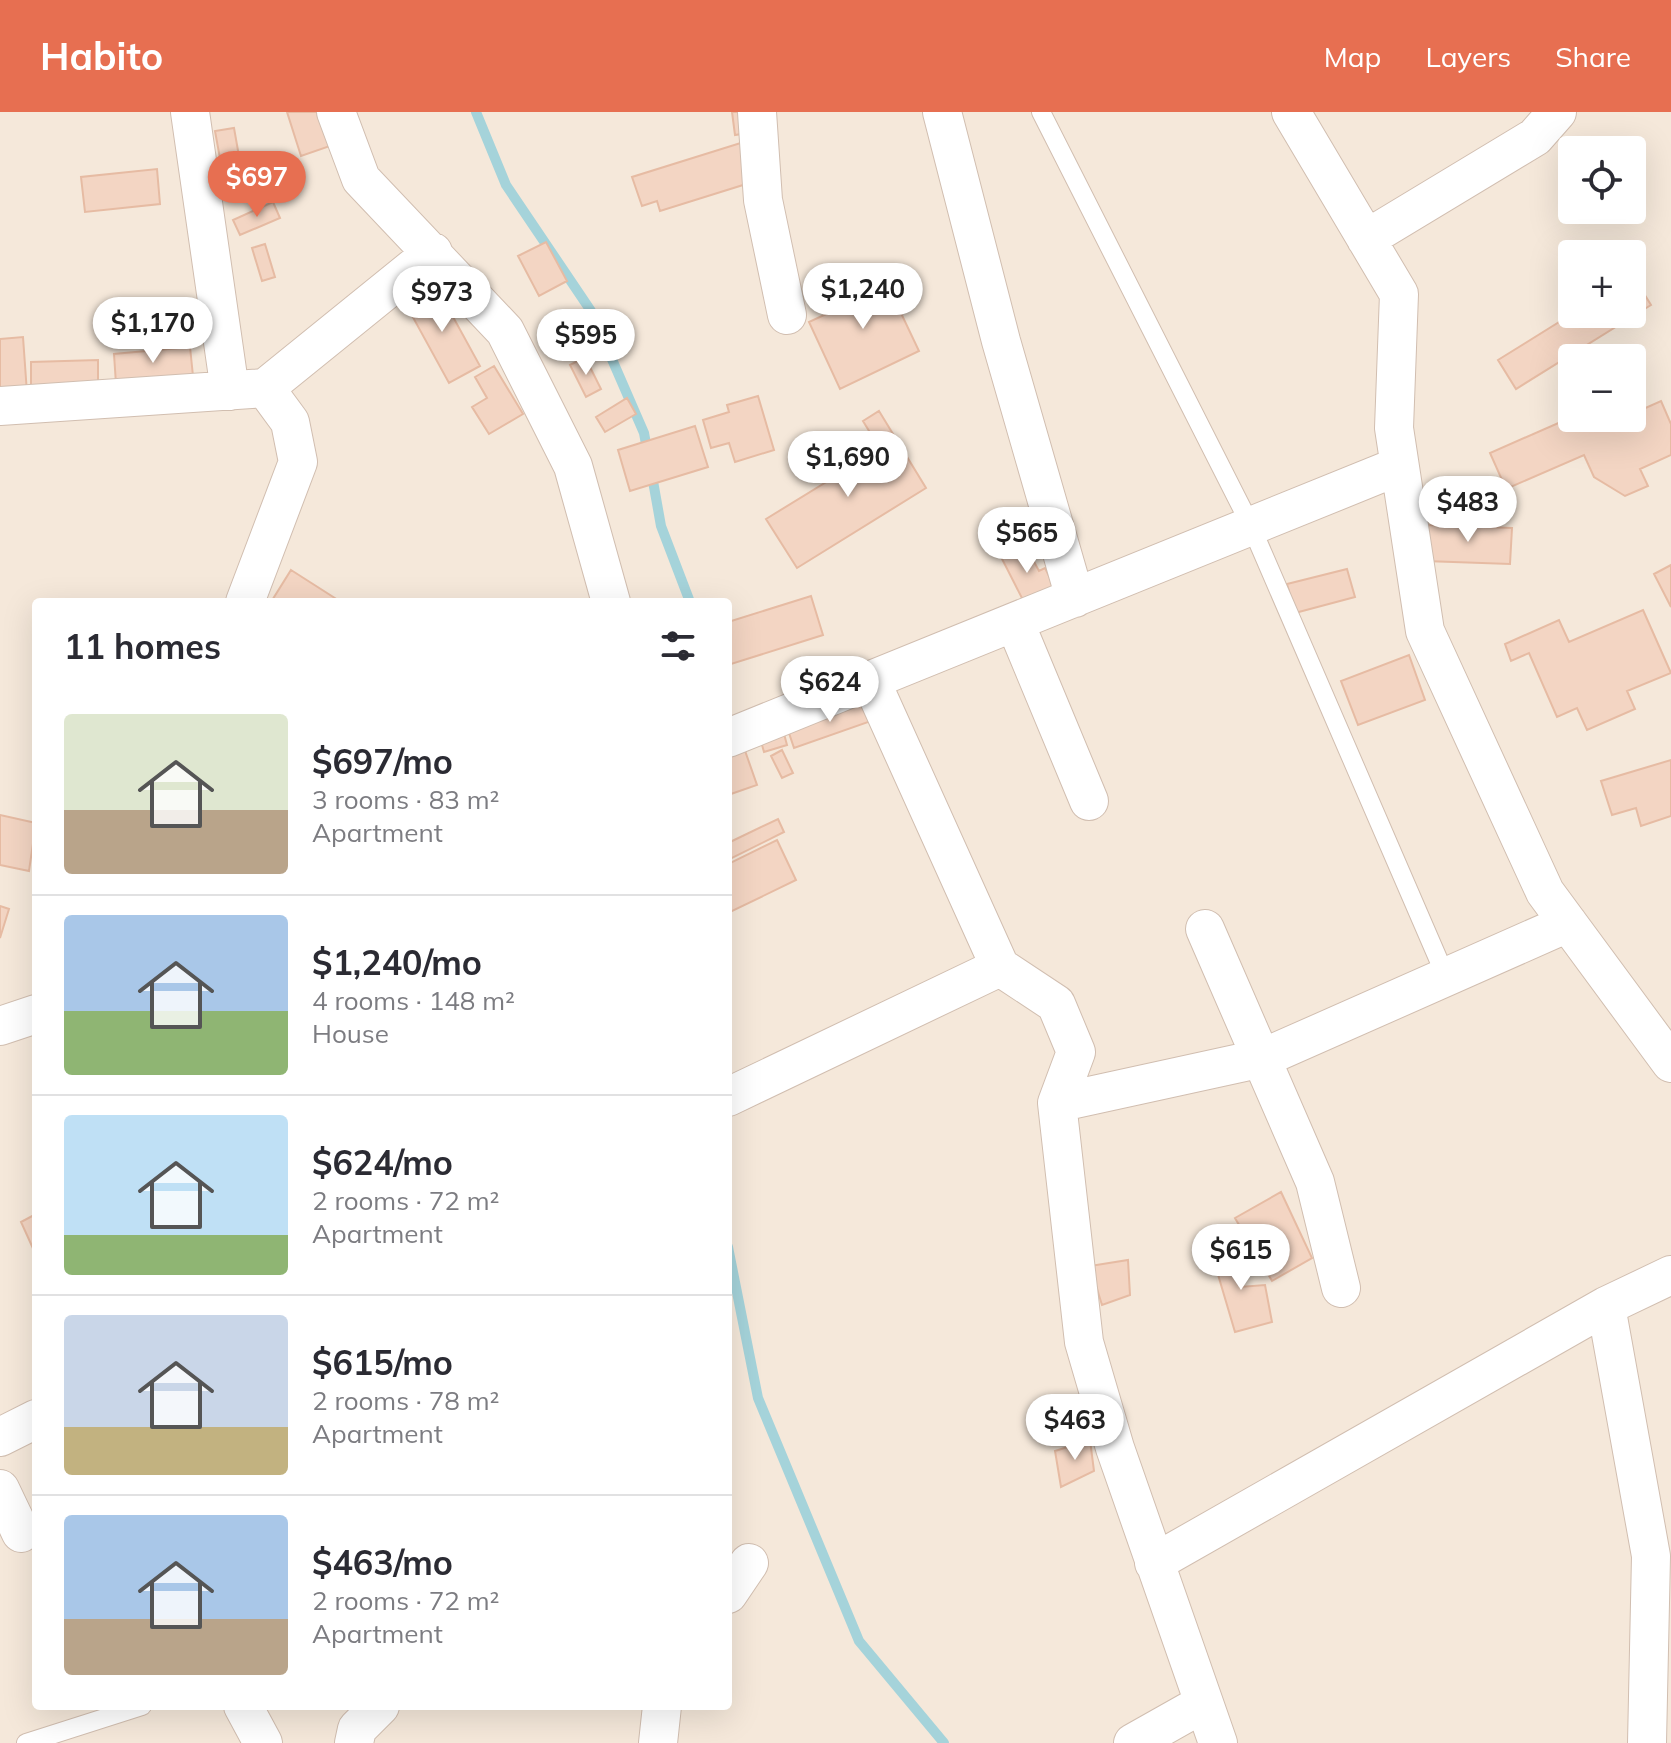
<!DOCTYPE html>
<meta charset="utf-8">
<style>
:root{--surface:#fff;--page:#f7f7f7;--text:#2b2b33;--muted:#7c7c81;--line:#e1e1e2;--accent:#e76f51}
body{margin:0;font-family:Mulish,sans-serif;background:var(--page);color:var(--text);height:100vh;display:flex;flex-direction:column;font-size:30px;white-space:nowrap}
*{box-sizing:border-box;margin:0}
p{font-size:26px;color:var(--muted)}
.icon{flex:none;width:44px;height:44px;fill:none;stroke:currentColor;stroke-width:2;stroke-linecap:round;stroke-linejoin:round}
.map{position:relative;flex:1;overflow:hidden}
.drawer{position:absolute;left:32px;top:486px;width:700px;height:1112px;display:flex;flex-direction:column;background:var(--surface);border-radius:8px;box-shadow:0 8px 32px #0002}
.drawer>*{flex:none}
.buttons{position:absolute;left:1558px;top:24px;display:grid;gap:16px}
.buttons a{display:grid;place-items:center;width:88px;height:88px;border-radius:8px;background:var(--surface);box-shadow:0 8px 32px #0002;font-size:40px}
.price{position:absolute;translate:-50% -68px;padding:0 18px;border-radius:28px;background:#fff;color:#222;font-size:26px;line-height:52px;filter:drop-shadow(0 2px 4px #0008)}
.price::after{content:'';position:absolute;left:50%;top:48px;width:24px;height:18px;margin-left:-12px;background:inherit;clip-path:polygon(0 0,100% 0,50% 100%)}
.price.active{background:var(--accent);color:#fff}
ul{padding:0;list-style:none}
li{display:flex;align-items:center;gap:24px;height:200px;padding:0 32px}
li+li{border-top:2px solid var(--line)}
li span{display:grid;place-items:center;flex:none;width:224px;height:160px;border-radius:8px;color:#555}
li>.icon{margin-inline-start:auto}
span .icon{width:96px;height:96px;fill:#fffc;stroke-width:1}
li b{font-size:34px}
h2{display:flex;justify-content:space-between;align-items:center;height:96px;padding:0 32px;font-size:34px}
header{display:flex;align-items:center;gap:48px;box-sizing:border-box;height:112px;padding:0 40px;background:var(--accent);color:#fff}
header strong{font-size:38px}
nav{display:flex;gap:44px;margin-inline-start:auto;font-size:28px}
.map>svg:first-child{display:block}
</style>
<header>
<strong>Habito</strong>
<nav><a>Map</a><a>Layers</a><a>Share</a></nav>
</header>
<div class="map">
<svg width="1671" height="1631" viewBox="0 0 1671 1631">
<rect width="100%" height="100%" fill="#fdf6ec"/>
<path fill="#f5e8da" fill-rule="evenodd" d="M0,0h1671v1631h-1671zM1572,38h60v60h-60zM1572,142h60v60h-60zM1572,246h60v60h-60zM36,490h692v1104h-692z"/>
<g fill="none" stroke-linecap="round" stroke-linejoin="round">
<path stroke="#a5d3da" stroke-width="10" d="M476,0l30,73 85,126 53,122 4,22
M651,358l10,56 29,76
M728,1135l30,151 101,243 85,102"/>
</g>
<path fill="#f3d5c3" stroke="#e6bba3" stroke-width="2" d="M287,0h35l11,33 -32,11z
M732,0h19l3,20 -19,3z
M234,16l8,45 -19,2 -8,-44z
M747,29l12,39 -99,31 -3,-10 -15,5 -10,-29z
M157,57l3,35 -75,8 -4,-35z
M273,90l7,16 -40,17 -7,-15z
M546,130l21,39 -28,15 -21,-40z
M265,132l10,33 -13,4 -10,-33z
M881,159l38,80 -79,38 -31,-67 26,-12 -7,-14z
M1633,164l18,29 -135,84 -18,-29 74,-46h60z
M435,172l45,82 -31,17 -45,-82z
M23,225l4,56 -27,2v-56z
M190,235l3,29 -77,8 -2,-30z
M585,245l16,32 -15,8 -16,-32z
M98,248v29l-67,2v-29z
M494,254l29,48 -34,20 -17,-27 15,-9 -12,-21z
M758,284l16,54 -39,12 -6,-19 -18,5 -8,-28 26,-8 -2,-7z
M627,286l9,16 -31,18 -9,-15z
M1661,289l10,23v31l-31,14 8,17 -23,10 -31,-19 -10,-22 -78,34 -16,-36 82,-36 26,1 4,10 30,-10v-4z
M879,299l47,77 -129,80 -31,-49 114,-70 -17,-28z
M695,314l13,41 -78,24 -12,-41z
M1426,413l86,3 -2,36 -85,-3z
M1024,431l15,28 6,-3 11,22 -30,16 -26,-51z
M1671,453v42l-17,-33z
M1347,457l8,28 -60,16 -8,-29z
M291,458l50,32h-70z
M811,484l12,39 -95,30v-43z
M1643,498l28,63 -44,18 8,18 -48,21 -10,-22 -20,9 -28,-64 -18,8 -6,-17 54,-24 10,22z
M1409,543l16,45 -67,25 -17,-44z
M867,587l7,21 -80,28 -7,-21z
M783,618l4,15 -23,7 -4,-14z
M743,633l14,40 -29,10v-44z
M782,638l11,23 -11,5 -11,-22z
M1671,648v56l-30,10 -5,-18 -24,7 -11,-34z
M0,703l36,8 -7,48 -29,-6z
M778,707l6,13 -56,28v-17z
M777,728l19,40 -68,33v-49z
M0,794l9,3 -9,29z
M1281,1080l31,66 -40,23 -37,-63z
M36,1102v41l-15,-33z
M1238,1133l2,42 25,-2 7,37 -37,10 -24,-81z
M1128,1148l2,35 -28,10 -12,-39z
M1090,1328l4,31 -33,16 -6,-36z"/>
<g fill="none" stroke-linecap="round" stroke-linejoin="round">
<defs>
<path id="service" d="M1041,0l210,414 195,451
M26,1631l116,-37"/>
<path id="minor" d="M190,0l40,279
M336,0l25,67 144,152 68,135 38,136
M757,0l6,88 24,115
M942,0l59,229 74,257
M1291,0l108,182 -5,134 31,203 120,261 126,171
M1366,127l169,-102 22,-25
M0,294l265,-18 168,-136
M245,490l53,-140 -8,-40 -25,-34
M1015,511l74,178
M871,569l129,286 56,37 20,48 -19,51 27,239 31,106 103,295
M728,626l671,-272
M1205,817l110,253 26,106
M0,914l36,-12
M728,985l272,-130
M1057,991l206,-45 305,-135
M1606,1194l45,250 -4,187
M0,1325l36,-18
M0,1377l21,44
M1154,1451l452,-257 65,-31
M728,1482l21,-31
M243,1594l20,37
M354,1631l3,-14 23,-23
M658,1631l4,-37
M1133,1631l71,-40"/>
</defs>
<use href="#service" stroke="#d1beb0" stroke-width="20"/>
<use href="#minor" stroke="#d1beb0" stroke-width="40"/>
<use href="#service" stroke="#fff" stroke-width="18"/>
<use href="#minor" stroke="#fff" stroke-width="38"/>
</g>
</svg>
<div class="buttons">
<a><svg class="icon" aria-label="locate" viewBox="0 0 24 24"><circle cx="12" cy="12" r="6"/><path d="M12 2v4M12 18v4M2 12h4M18 12h4"/></svg></a>
<a>+</a>
<a>−</a>
</div>
<b class="price active" style="left:257px;top:107px">$697</b>
<b class="price" style="left:863px;top:219px">$1,240</b>
<b class="price" style="left:442px;top:222px">$973</b>
<b class="price" style="left:153px;top:253px">$1,170</b>
<b class="price" style="left:586px;top:265px">$595</b>
<b class="price" style="left:848px;top:387px">$1,690</b>
<b class="price" style="left:1468px;top:432px">$483</b>
<b class="price" style="left:1027px;top:463px">$565</b>
<b class="price" style="left:830px;top:612px">$624</b>
<b class="price" style="left:1241px;top:1180px">$615</b>
<b class="price" style="left:1075px;top:1350px">$463</b>
<section class="drawer">
<h2>11 homes<svg class="icon" aria-label="filters" viewBox="0 0 24 24"><path d="M4 7h16M4 17h16"/><circle cx="9" cy="7" r="2"/><circle cx="15" cy="17" r="2"/></svg></h2>
<ul>
<li><span style="background:linear-gradient(#dfe7d0 60%,#b9a48a 0)"><svg class="icon" aria-label="home" viewBox="0 0 24 24"><path d="M3 11l9-7 9 7M6 9v11h12V9"/></svg></span><div><b>$697/mo</b><p>3 rooms · 83 m²</p><p>Apartment</p></div></li>
<li><span style="background:linear-gradient(#a9c7e8 60%,#8fb573 0)"><svg class="icon" aria-label="home" viewBox="0 0 24 24"><path d="M3 11l9-7 9 7M6 9v11h12V9"/></svg></span><div><b>$1,240/mo</b><p>4 rooms · 148 m²</p><p>House</p></div></li>
<li><span style="background:linear-gradient(#bfe0f5 75%,#8fb573 0)"><svg class="icon" aria-label="home" viewBox="0 0 24 24"><path d="M3 11l9-7 9 7M6 9v11h12V9"/></svg></span><div><b>$624/mo</b><p>2 rooms · 72 m²</p><p>Apartment</p></div></li>
<li><span style="background:linear-gradient(#c9d6e8 70%,#c2b280 0)"><svg class="icon" aria-label="home" viewBox="0 0 24 24"><path d="M3 11l9-7 9 7M6 9v11h12V9"/></svg></span><div><b>$615/mo</b><p>2 rooms · 78 m²</p><p>Apartment</p></div></li>
<li><span style="background:linear-gradient(#a9c7e8 65%,#b9a48a 0)"><svg class="icon" aria-label="home" viewBox="0 0 24 24"><path d="M3 11l9-7 9 7M6 9v11h12V9"/></svg></span><div><b>$463/mo</b><p>2 rooms · 72 m²</p><p>Apartment</p></div></li>
</ul>
</section>
</div>
